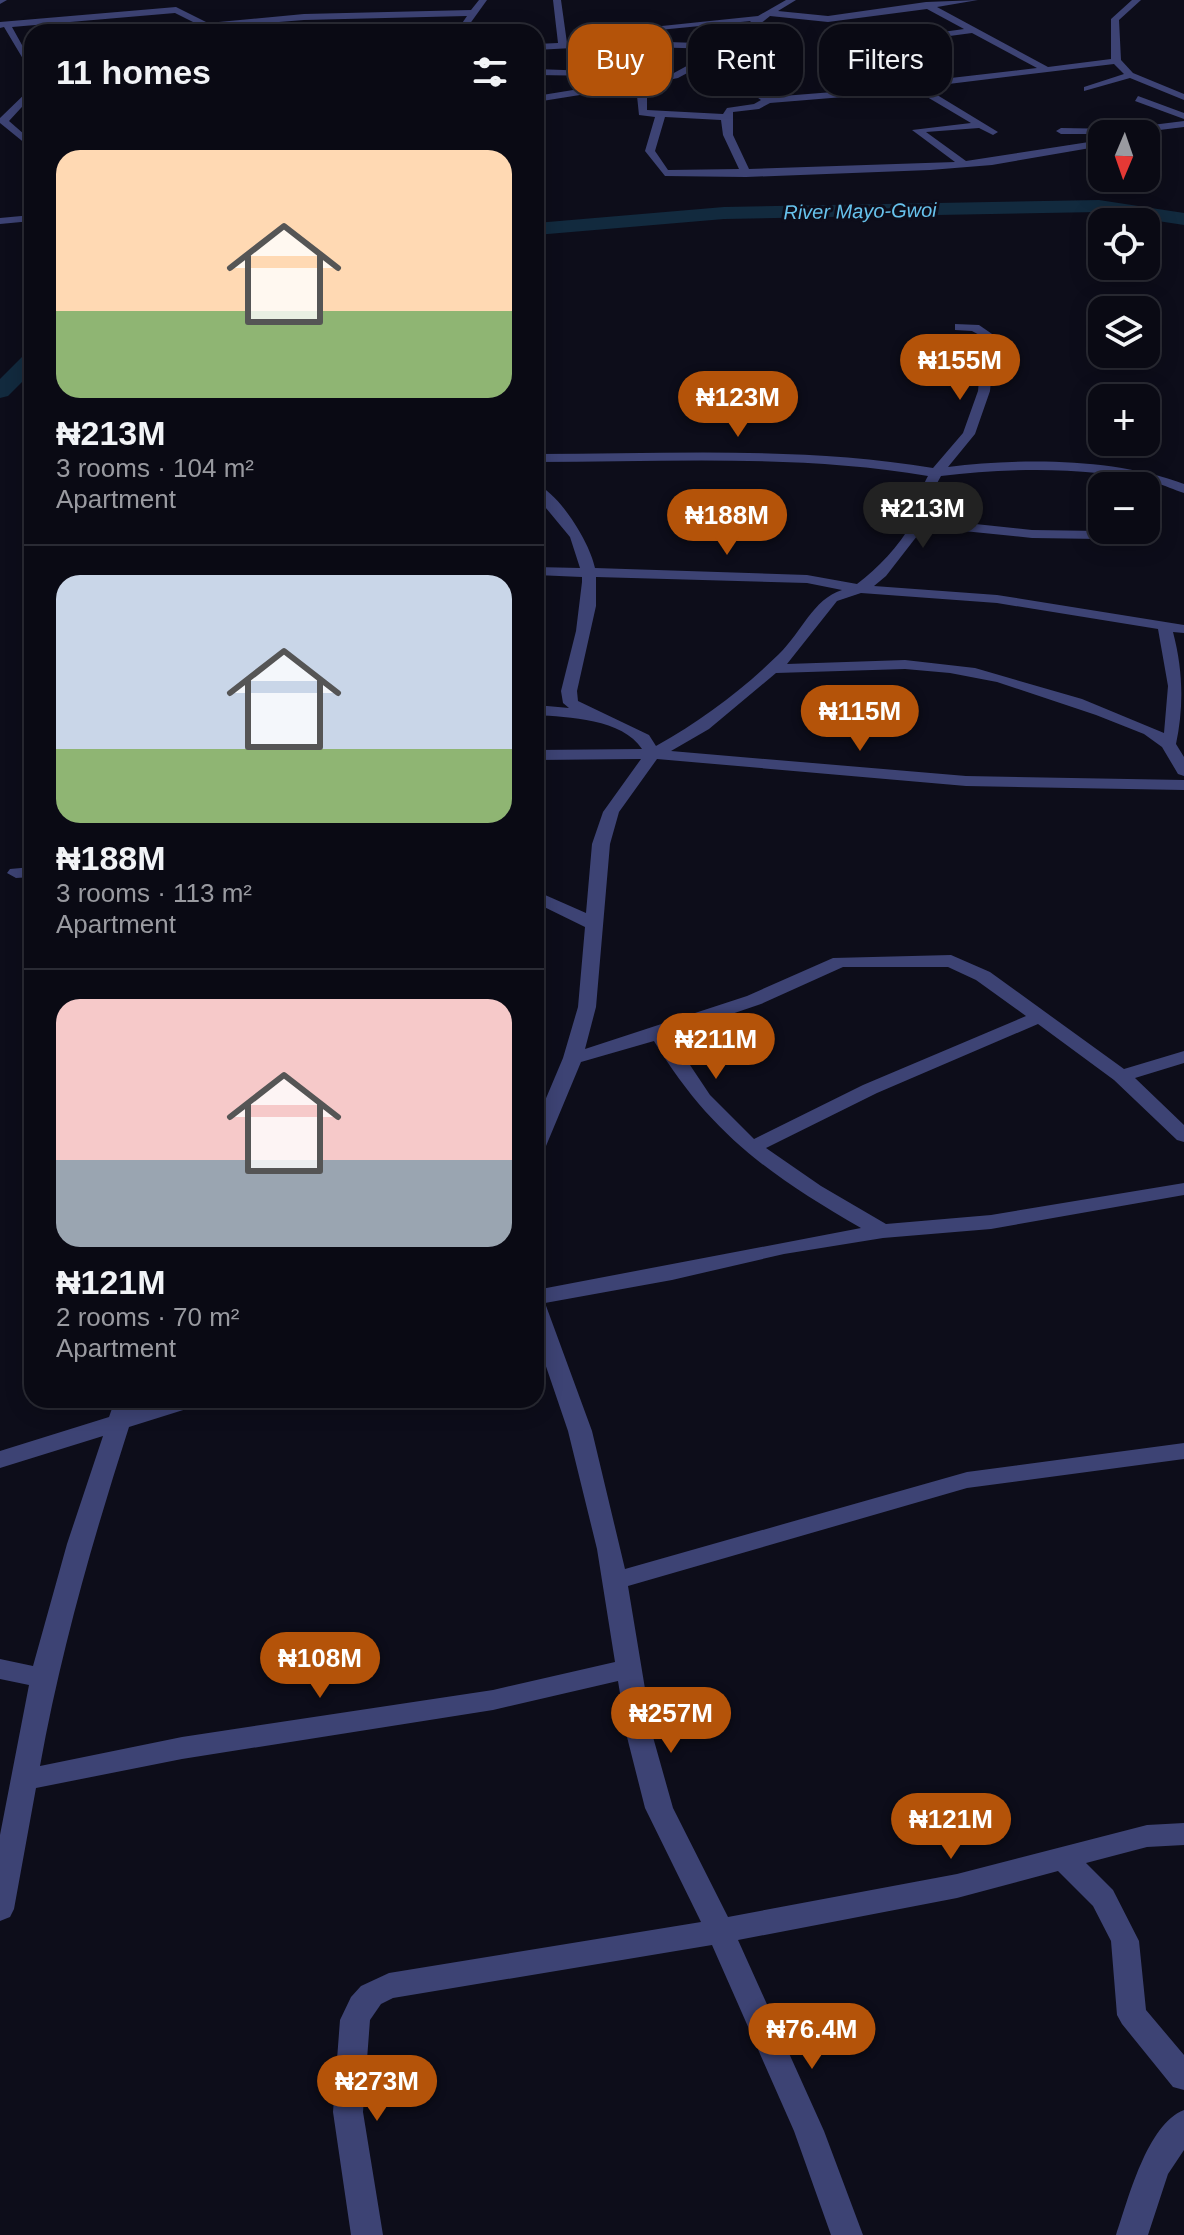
<!DOCTYPE html>
<meta charset="utf-8">
<style>
:root{--surface:#0a0a14;--page:#181822;--text:#f1f3f6;--muted:#999aa0;--line:#2a2b34;--accent:#b45309}
body{margin:0;font-family:Helvetica,sans-serif;background:var(--page);color:var(--text);height:100vh;display:flex;flex-direction:column;font-size:30px;white-space:nowrap}
*{box-sizing:border-box;margin:0}
p{font-size:26px;color:var(--muted)}
.icon{flex:none;width:44px;height:44px;fill:none;stroke:currentColor;stroke-width:2;stroke-linecap:round;stroke-linejoin:round}
.map{position:relative;flex:1;overflow:hidden}
.drawer{position:absolute;left:24px;top:24px;width:520px;height:1384px;display:flex;flex-direction:column;background:var(--surface);border-radius:24px;box-shadow:0 4px 20px #0003,0 0 0 2px var(--line)}
.drawer>*{flex:none}
.banner{position:absolute;left:568px;top:24px;width:496px;height:72px;display:flex;gap:16px}
.needle{width:52px;rotate:182deg}
.tools{position:absolute;left:1088px;top:120px;display:grid;gap:16px}
.tools a{display:grid;place-items:center;width:72px;height:72px;border-radius:16px;background:var(--surface);box-shadow:0 4px 20px #0003,0 0 0 2px var(--line);font-size:40px}
.price{position:absolute;translate:-50% -68px;padding:0 18px;border-radius:28px;background:var(--accent);color:#fff;font-size:26px;line-height:52px;filter:drop-shadow(0 2px 4px #0008)}
.price::after{content:'';position:absolute;left:50%;top:48px;width:24px;height:18px;margin-left:-12px;background:inherit;clip-path:polygon(0 0,100% 0,50% 100%)}
.price.on{background:#222;color:#fff}
ul{padding:0;list-style:none}
li{display:grid;align-content:center;gap:16px;height:424px;padding:0 32px}
li+li{border-top:2px solid var(--line)}
li span{display:grid;place-items:center;height:248px;border-radius:24px;color:#555}
li>.icon{margin-inline-start:auto}
span .icon{width:144px;height:144px;fill:#fffc;stroke-width:1}
li b{font-size:34px}
h2{display:flex;justify-content:space-between;align-items:center;height:96px;padding:0 32px;font-size:34px}
.chip{padding:0 28px;border-radius:24px;background:var(--surface);box-shadow:0 4px 20px #0003,0 0 0 2px var(--line);font-size:28px;line-height:72px}
.chip.on{background:var(--accent);color:#fff}
.map>svg:first-child{display:block}
</style>
<div class="map">
<svg width="1184" height="2235" viewBox="0 0 1184 2235">
<rect width="100%" height="100%" fill="#0d0d1a"/>
<g fill="none" stroke-linecap="round" stroke-linejoin="round">
<path fill="#122a3e" fill-rule="evenodd" d="M1099,200l85,13v12l-85,-13 -375,7 -188,16v-12l188,-16z
M32,353v19l-24,24 -8,2v-19l24,-24z"/>
<path fill="#3d4374" fill-rule="evenodd" d="M0,0h7l-7,4z
M479,0h8l-23,32h-8l11,-16 -163,4 -87,7 5,5h-55l34,-6 -26,-13 -163,14 20,36v11l-28,-47 -4,1v-6l176,-15 32,16 96,-9 167,-4z
M553,0h8l6,43 42,-3 118,4 24,-23 -143,14 -4,-3 154,-16 28,-16h10l-18,11 50,5 98,-14 52,-2 -41,7 111,60 63,-8v-40l21,-19h9l-22,20 2,40 12,13 51,21v6l-54,-22 -46,13v-4l40,-13 -10,-10 -190,23 74,45 -5,3 -14,-7 -53,4 40,29 136,-21v6l-110,19 -62,5 -184,7 -81,-1 -20,-25 10,-34 -16,-2 -2,-19 -7,-9 -94,15v-6l136,-22 46,-25 -109,-3 -73,4v-6l22,-1zM927,9l37,20 -71,10 -3,5 82,-11 65,35 -121,14 -41,-23 -3,5 37,22 -139,11 -29,-19 -17,-25 46,-37 58,6zM717,57l18,25 26,18 -7,4 -27,4 -4,6 -76,-4v-14l-9,-10 40,-8zM917,91l54,32 -59,7 43,32 -206,7 -16,-34v-23l26,-3 11,-6zM665,117l56,3 2,15 16,34 -71,1 -13,-19z
M590,64l11,5 -1,7 -64,-1v-6l55,2 -6,-4z
M32,87v9l-23,25 23,20v8l-32,-26v-5z
M1138,96l46,17v6l-49,-18z
M1184,121v6l-57,7h-66l-5,-3 5,-3 59,1z
M32,215v6l-32,3v-6z
M955,324l24,1 16,11 -5,55 -15,43 -27,33c73,-9 166,-9 236,17v9c-10,-3 -19,-8 -29,-10 -66,-17 -148,-15 -214,-7l-6,11 -7,32 104,11 69,1 7,4 -7,4 -69,-1 -108,-11 -38,49 -12,10 123,9 187,30v8l-11,-1c10,38 11,74 3,112l8,13v19l-6,-2 -16,-27 -18,-13 -48,-19 -99,-33 -47,-9 -45,-4 -129,4 -67,56 -38,22 295,25 218,4v10l-218,-4 -309,-27 -38,53 -9,32 -14,163 -11,42 162,-53 86,-38 118,-3 39,17 134,97 60,-18v12l-49,15 49,47v17l-7,-2 -63,-60 -76,-56 -161,69 -111,55 55,38 65,38 105,-9 193,-32v12l-193,34 -108,9 -99,16 -112,26 -127,23 47,128 33,138 342,-97 217,-29v16l-217,29 -339,98 25,151 20,71 55,109 229,-43 190,-49 37,-2v22l-37,2 -61,16 27,27 26,51 7,69 38,45v35l-11,-3 -51,-63 -5,-9 -6,-74 -18,-35 -35,-35 -101,27 -219,42 86,191 39,104h-32l-37,-104 -82,-186 -319,53 -12,6 -11,16 -7,92 20,123h-32l-18,-123 7,-92 11,-23 10,-11 28,-13 312,-51 -56,-114 -18,-71 -9,-56 -125,29 -311,49 -146,29 -22,121 -4,8 -10,4v-86l29,-150 -29,-6v-20l33,7 34,-122 36,-108 -103,32v-17l109,-34 6,-17h22l-2,9 27,-9h37l-3,6 -67,21c-36,112 -68,223 -89,339l142,-29 311,-47 122,-28 -18,-113 -29,-118 -32,-94v-47l325,-62c-91,-52 -152,-96 -207,-187l-73,21 -35,84 -10,6v-30l27,-64 15,-51 7,-80 -49,-24v-12l50,22 6,-69 11,-32 38,-53 -105,1v-10l106,-1c-19,-30 -74,-32 -106,-34v-10l33,3 -6,-5 -2,-12 15,-60 6,-49v-5l-46,-2v-8l44,1 -10,-31 -34,-41v-12c24,10 54,59 59,84l212,7 50,9c21,-16 42,-38 55,-61 8,-14 7,-32 16,-47 -129,-22 -262,-14 -392,-14v-8c132,0 266,-8 397,14l30,-35 15,-42 5,-54 -11,-6 -17,-1zM596,577l211,6 35,7c-29,9 -41,43 -63,64 -38,37 -77,66 -123,92l-7,-11 -71,-34 -1,-10 19,-85zM861,593l136,10 161,26 10,57 -4,47 -82,-34 -107,-31 -70,-8 -118,4 50,-63zM843,967h105l28,13 50,36 -163,69 -109,54 -44,-44 -40,-60 91,-31z
M32,867v10l-16,1 -9,-5 3,-4z
M1184,2110v40l-16,24 -20,61h-32c12,-35 31,-111 68,-125z"/>
</g>
<g text-anchor="middle" stroke-width="6" stroke-linejoin="round" paint-order="stroke">
<g font-size="20" font-style="italic" fill="#67c2ec" stroke="#0d0d1a">
<text transform="translate(860 211) rotate(-1)" y="7">River Mayo-Gwoi</text>
</g>
</g>
</svg>
<div class="tools">
<a><svg class="needle" viewBox="-14 -14 28 28"><path d="M0-13l5 13h-10z" fill="#e53935"/><path d="M0 13l5-13h-10z" fill="#999aa0"/></svg></a>
<a><svg class="icon" aria-label="locate" viewBox="0 0 24 24"><circle cx="12" cy="12" r="6"/><path d="M12 2v4M12 18v4M2 12h4M18 12h4"/></svg></a>
<a><svg class="icon" aria-label="layers" viewBox="0 0 24 24"><path d="M12 4l9 5-9 5-9-5zM3 14l9 5 9-5"/></svg></a>
<a>+</a>
<a>−</a>
</div>
<b class="price" style="left:960px;top:402px">₦155M</b>
<b class="price" style="left:738px;top:439px">₦123M</b>
<b class="price on" style="left:923px;top:550px">₦213M</b>
<b class="price" style="left:727px;top:557px">₦188M</b>
<b class="price" style="left:860px;top:753px">₦115M</b>
<b class="price" style="left:716px;top:1081px">₦211M</b>
<b class="price" style="left:320px;top:1700px">₦108M</b>
<b class="price" style="left:671px;top:1755px">₦257M</b>
<b class="price" style="left:951px;top:1861px">₦121M</b>
<b class="price" style="left:812px;top:2071px">₦76.4M</b>
<b class="price" style="left:377px;top:2123px">₦273M</b>
<div class="banner">
<a class="chip on">Buy</a>
<a class="chip">Rent</a>
<a class="chip">Filters</a>
</div>
<section class="drawer">
<h2>11 homes<svg class="icon" aria-label="filters" viewBox="0 0 24 24"><path d="M4 7h16M4 17h16"/><circle cx="9" cy="7" r="2"/><circle cx="15" cy="17" r="2"/></svg></h2>
<ul>
<li><span style="background:linear-gradient(#ffd9b3 65%,#8fb573 0)"><svg class="icon" aria-label="home" viewBox="0 0 24 24"><path d="M3 11l9-7 9 7M6 9v11h12V9"/></svg></span><div><b>₦213M</b><p>3 rooms · 104 m²</p><p>Apartment</p></div></li>
<li><span style="background:linear-gradient(#c9d6e8 70%,#8fb573 0)"><svg class="icon" aria-label="home" viewBox="0 0 24 24"><path d="M3 11l9-7 9 7M6 9v11h12V9"/></svg></span><div><b>₦188M</b><p>3 rooms · 113 m²</p><p>Apartment</p></div></li>
<li><span style="background:linear-gradient(#f6c9c9 65%,#9aa5b1 0)"><svg class="icon" aria-label="home" viewBox="0 0 24 24"><path d="M3 11l9-7 9 7M6 9v11h12V9"/></svg></span><div><b>₦121M</b><p>2 rooms · 70 m²</p><p>Apartment</p></div></li>
</ul>
</section>
</div>
